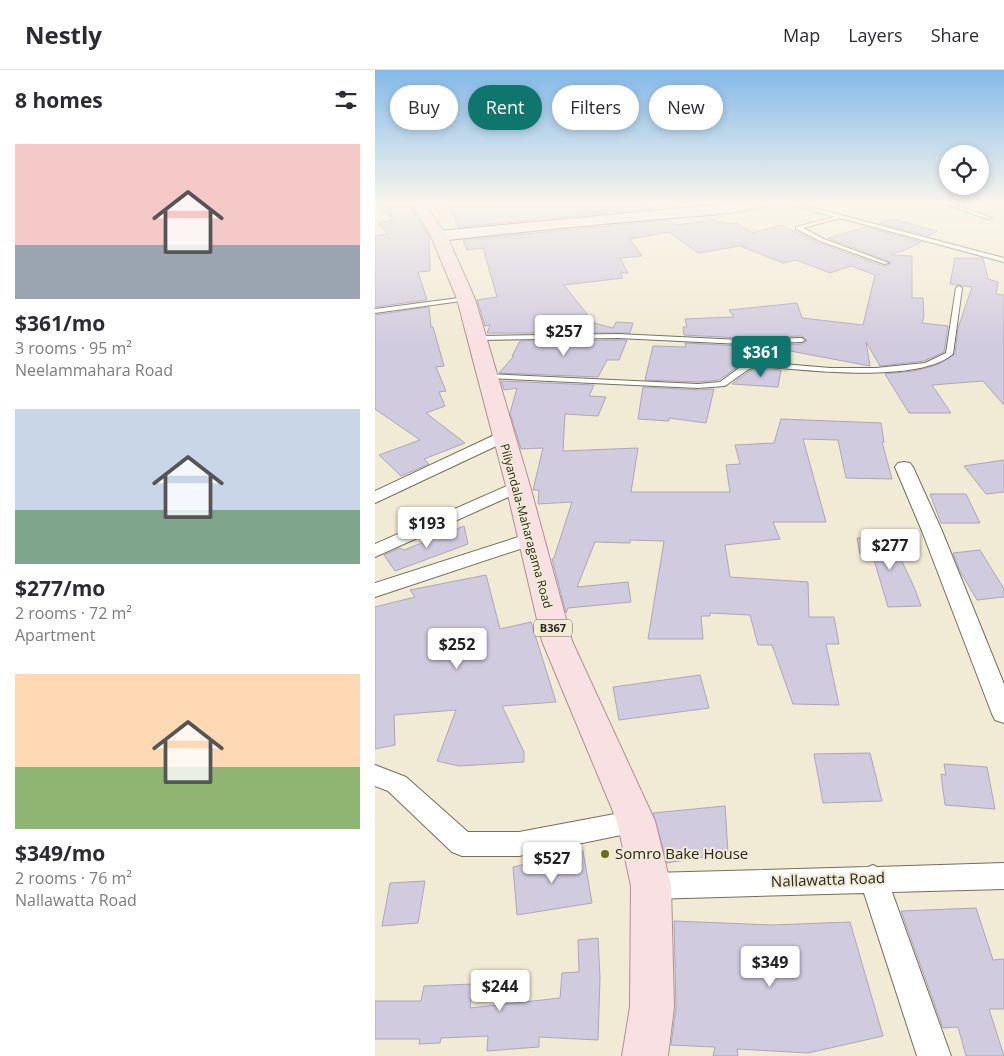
<!DOCTYPE html>
<meta charset="utf-8">
<style>
:root{--surface:#fff;--page:#f7f7f7;--text:#2b2b33;--muted:#7c7c81;--line:#e1e1e2;--accent:#0f766e}
body{margin:0;font-family:"Open Sans",sans-serif;background:var(--page);color:var(--text);height:100vh;display:flex;flex-direction:column;font-size:19px;white-space:nowrap}
*{box-sizing:border-box;margin:0}
p{font-size:16px;color:var(--muted)}
.icon{flex:none;width:28px;height:28px;fill:none;stroke:currentColor;stroke-width:2;stroke-linecap:round;stroke-linejoin:round}
.map{position:relative;flex:1;overflow:hidden}
.panel{display:flex;flex-direction:column;background:var(--surface);width:375px}
.panel>*{flex:none}
.guide{position:absolute;left:15px;top:15px;width:475px;height:45px;display:flex;gap:10px}
.buttons{position:absolute;left:564px;top:75px;display:grid;gap:10px}
.buttons a{display:grid;place-items:center;width:50px;height:50px;border-radius:50%;background:var(--surface);box-shadow:0 2px 8px #0003;font-size:25px}
.price{position:absolute;translate:-50% -42px;padding:0 11px;border-radius:5px;background:#fff;color:#222;font-size:16px;line-height:32px;filter:drop-shadow(0 1px 2px #0008)}
.price::after{content:'';position:absolute;left:50%;top:30px;width:15px;height:11px;margin-left:-8px;background:inherit;clip-path:polygon(0 0,100% 0,50% 100%)}
.price.on{background:var(--accent);color:#fff}
ul{padding:0;list-style:none}
li{display:grid;align-content:center;gap:10px;height:265px;padding:0 15px}
li span{display:grid;place-items:center;height:155px;border-radius:0px;color:#555}
li>.icon{margin-inline-start:auto}
span .icon{width:90px;height:90px;fill:#fffc;stroke-width:1}
li b{font-size:21px}
h2{display:flex;justify-content:space-between;align-items:center;height:60px;padding:0 15px;font-size:21px}
.pill{padding:0 18px;border-radius:22px;background:var(--surface);box-shadow:0 2px 8px #0003;font-size:18px;line-height:45px}
.pill.on{background:var(--accent);color:#fff}
header{display:flex;align-items:center;gap:30px;box-sizing:border-box;height:70px;padding:0 25px;background:var(--surface);border-bottom:1px solid var(--line)}
header strong{font-size:24px}
nav{display:flex;gap:28px;margin-inline-start:auto;font-size:18px}
main{display:flex;flex:1;min-height:0}
.map>svg:first-child{display:block}
</style>
<header>
<strong>Nestly</strong>
<nav><a>Map</a><a>Layers</a><a>Share</a></nav>
</header>
<main>
<section class="panel">
<h2>8 homes<svg class="icon" aria-label="filters" viewBox="0 0 24 24"><path d="M4 7h16M4 17h16"/><circle cx="9" cy="7" r="2"/><circle cx="15" cy="17" r="2"/></svg></h2>
<ul>
<li><span style="background:linear-gradient(#f6c9c9 65%,#9aa5b1 0)"><svg class="icon" aria-label="home" viewBox="0 0 24 24"><path d="M3 11l9-7 9 7M6 9v11h12V9"/></svg></span><div><b>$361/mo</b><p>3 rooms · 95 m²</p><p>Neelammahara Road</p></div></li>
<li><span style="background:linear-gradient(#c9d6e8 65%,#7fa58c 0)"><svg class="icon" aria-label="home" viewBox="0 0 24 24"><path d="M3 11l9-7 9 7M6 9v11h12V9"/></svg></span><div><b>$277/mo</b><p>2 rooms · 72 m²</p><p>Apartment</p></div></li>
<li><span style="background:linear-gradient(#ffd9b3 60%,#8fb573 0)"><svg class="icon" aria-label="home" viewBox="0 0 24 24"><path d="M3 11l9-7 9 7M6 9v11h12V9"/></svg></span><div><b>$349/mo</b><p>2 rooms · 76 m²</p><p>Nallawatta Road</p></div></li>
</ul>
</section>
<div class="map">
<svg width="629" height="986" viewBox="0 0 629 986">
<rect width="100%" height="100%" fill="#f1ead5"/>
<path fill="#d1cbdf" stroke="#aca6ba" d="M0,133h33l21,34 1,34 -12,1 9,28 -52,7v-71l13,-2 -10,-11 16,-3z
M74,133h194l9,6 -194,18z
M518,149l44,12 -8,5 -50,-13z
M294,150l8,5 35,-5 16,4 9,-1 15,10 29,-8 38,18 64,23 6,-1 2,-3 -63,-24 38,-11 55,15 -9,5 -21,8 21,1v42h11l1,19 -2,6 26,3 -4,26 -20,9 -44,5 -14,-24 4,24 -85,-16 -2,12 -24,-2 -16,3 -24,17 -21,2 -53,-2 8,-34 33,1 -1,-4 56,3 61,-2 5,-3 -5,-5 -61,2 -57,-3 -1,-8h4l-2,-8 49,-2 -5,-7 68,-7 5,15 61,7 12,-50 -24,-9 -21,7 -34,-13 -13,3 -43,-17 -42,7 -29,-21 -39,7 12,17 -22,2 8,15h-8l3,5 -59,7 30,38 19,5 3,-6 17,1 -3,10h-143l3,-8 -5,1 -8,-26 20,-3 -14,-49 -16,2 -4,-10z
M580,188h28l5,21 10,3 -2,12 8,1v110l-21,-24 -51,4 19,28h-42l-24,-39 29,-3 23,-6 18,-11 3,-26 14,-41 -22,-3z
M54,237l2,20h2l11,39 -8,1 10,24 -7,1 6,14 -19,7 39,30 -41,16 5,5 -28,12 -22,-21 41,-15 -45,-31v-94z
M252,270l-8,20h-12l-9,17 -99,-4 15,-17h-2l8,-15z
M384,298l22,2 -3,17 -46,-3 18,-13z
M126,311l93,4 -5,11 17,1 -8,19 -33,-2 -2,37 75,-3 -7,44h99l-4,-27 14,-1 -5,-19 39,-2 7,-24 100,4 3,19h-2l10,37 -46,-1 -8,-38 -35,-1 23,83h-53l7,17 -55,6 5,32 78,5 1,35h25l5,27h-13l13,61 -46,-1 -21,-59h-14l-8,-30 -40,-2v3h-9l2,23h-55l16,-98 -34,-1v3l-35,-1 -18,45 51,-5 3,20 -63,6 -2,5 -14,-54 2,-1 18,-56 -34,2 1,-14h-6l10,-42 -22,1 -11,-36 7,-25 -13,2z
M268,317l55,3 16,-1 -8,34 -37,-5v3l-31,-2z
M629,390v32l-18,2 -22,-28z
M555,424h36l14,29h-39z
M89,456l4,18 -73,27 -11,-16 16,-7 4,2z
M515,466l24,51 7,19 -33,1 -16,-54 -12,1 -3,-16z
M605,480l24,39v8l-27,3 -17,-29 -7,-18z
M111,505l14,54 31,-7 25,80 -54,4 22,46v10l-65,4 -22,-5 19,-51 -62,5 1,30 -20,4v-142l40,-10 -5,-7z
M325,605l9,33 -90,12 -6,-33z
M495,683l12,48 -59,2 -9,-49z
M569,694l43,3 8,42 -50,-4 -4,-31 5,1z
M350,736l3,47 -61,10 -14,-50z
M208,781l9,52 -75,12 -4,-48z
M50,811l-7,42 -36,3 8,-43z
M601,838l17,52 11,-1v50h-15l15,47h-38l-8,-29 -15,1 -42,-117z
M299,851l98,4 78,-3 33,114 -75,17 -71,-4 1,7h-25l2,-9 -44,-2 5,-38z
M223,868l2,40 -2,62 -59,-3v10l-52,4 1,-15 -47,2 -1,5 -21,1 1,-5h-45v-38h46l3,-15 49,-2 -3,24 90,-10 2,-25 17,-1 -1,-32z"/>
<g fill="none" stroke-linecap="round" stroke-linejoin="round">
<defs>
<path id="lane" d="M412,133h8l209,55v4l-164,-44 -37,10 21,11 65,24 -5,1 -64,-23 -24,-12v-2l38,-10z
M568,133h7l42,15 -5,1z
M584,216l3,2 -9,66c-35,30 -149,16 -194,12l-10,3 -24,17 -27,2 -211,-10 -4,-2 4,-2 211,10 22,-2 23,-17 16,-3 71,6h46l49,-5 21,-10 10,-65z
M91,227l3,2 -1,1 -93,13v-4z
M243,264l123,6 61,-2 3,2 -3,2 -61,2 -123,-6 -140,2 -3,-2 3,-2z"/>
<path id="street" d="M128,361l6,1 2,4 -2,4 -134,63v-12z
M529,392l6,1 3,4 29,64 62,153v39l-9,-3 -3,-6 -70,-183 -27,-64 3,-4z
M143,411l6,1 3,4 -3,4 -149,67v-13z
M156,463l7,2 3,4 -3,4 -163,54v-14z
M0,695l31,12 62,55h51l117,-22 10,3 4,8 -4,8 -10,3 -117,24h-57l-10,-4 -64,-61 -13,-5z
M629,793v26l-112,3 59,164h-34l-53,-163 -213,6 -10,-4 -4,-9 4,-9 10,-4 217,-6 5,-2 4,2z"/>
<path id="secondary" d="M360,133h33c-6,8 -48,11 -59,12 -90,7 -180,16 -270,26l-5,-2 -3,-3 3,-3 5,-2z"/>
<path id="primary" d="M35,133h14l23,33 28,63 55,187 42,155 83,180 16,65 3,121 -6,49h-46l8,-49 1,-121 -14,-65 -75,-180 -36,-155 -49,-187 -26,-63z"/>
</defs>
<use href="#lane" stroke="#746f5c" stroke-width="2"/>
<use href="#street" stroke="#746f5c" stroke-width="2"/>
<use href="#secondary" stroke="#746f5c" stroke-width="2"/>
<use href="#primary" stroke="#ad9192" stroke-width="2"/>
<use href="#lane" fill="#fff" fill-rule="evenodd"/>
<use href="#street" fill="#fff" fill-rule="evenodd"/>
<use href="#secondary" fill="#fceff1" fill-rule="evenodd"/>
<use href="#primary" fill="#f9e0e3" fill-rule="evenodd"/>
</g>
<linearGradient id="sky" x2="0" y2="1"><stop stop-color="#83b9e9"/><stop offset="0.49" stop-color="#f9f6ec"/><stop offset="1" stop-color="#f9f6ec" stop-opacity="0"/></linearGradient>
<rect width="629" height="271" fill="url(#sky)"/>
<circle fill="#696d10" stroke="#f1ead5" stroke-width="2" cx="230" cy="784" r="5"/>
<g text-anchor="middle" stroke-width="4" stroke-linejoin="round" paint-order="stroke">
<rect fill="#f1ead5" stroke="#646155" stroke-width="1" x="159" y="549.5" width="38" height="17" rx="4"/>
<g font-size="11" font-weight="bold" fill="#28261e">
<text x="178" y="562">B367</text>
</g>
<g font-size="12" fill="#28261e" stroke="#f1ead5">
<text transform="translate(151 456) rotate(75)" y="4">Piliyandala-Maharagama Road</text>
</g>
<g font-size="15" fill="#28261e" stroke="#f1ead5" text-anchor="start">
<text x="240" y="789">Somro Bake House</text>
</g>
<g font-size="15" fill="#28261e" stroke="#f1ead5">
<text transform="translate(453 810) rotate(-2)" y="5">Nallawatta Road</text>
</g>
</g>
</svg>
<div class="buttons">
<a><svg class="icon" aria-label="locate" viewBox="0 0 24 24"><circle cx="12" cy="12" r="6"/><path d="M12 2v4M12 18v4M2 12h4M18 12h4"/></svg></a>
</div>
<b class="price" style="left:189px;top:287px">$257</b>
<b class="price on" style="left:386px;top:308px">$361</b>
<b class="price" style="left:52px;top:479px">$193</b>
<b class="price" style="left:515px;top:501px">$277</b>
<b class="price" style="left:82px;top:600px">$252</b>
<b class="price" style="left:177px;top:814px">$527</b>
<b class="price" style="left:395px;top:918px">$349</b>
<b class="price" style="left:125px;top:942px">$244</b>
<div class="guide">
<a class="pill">Buy</a>
<a class="pill on">Rent</a>
<a class="pill">Filters</a>
<a class="pill">New</a>
</div>
</div>
</main>
